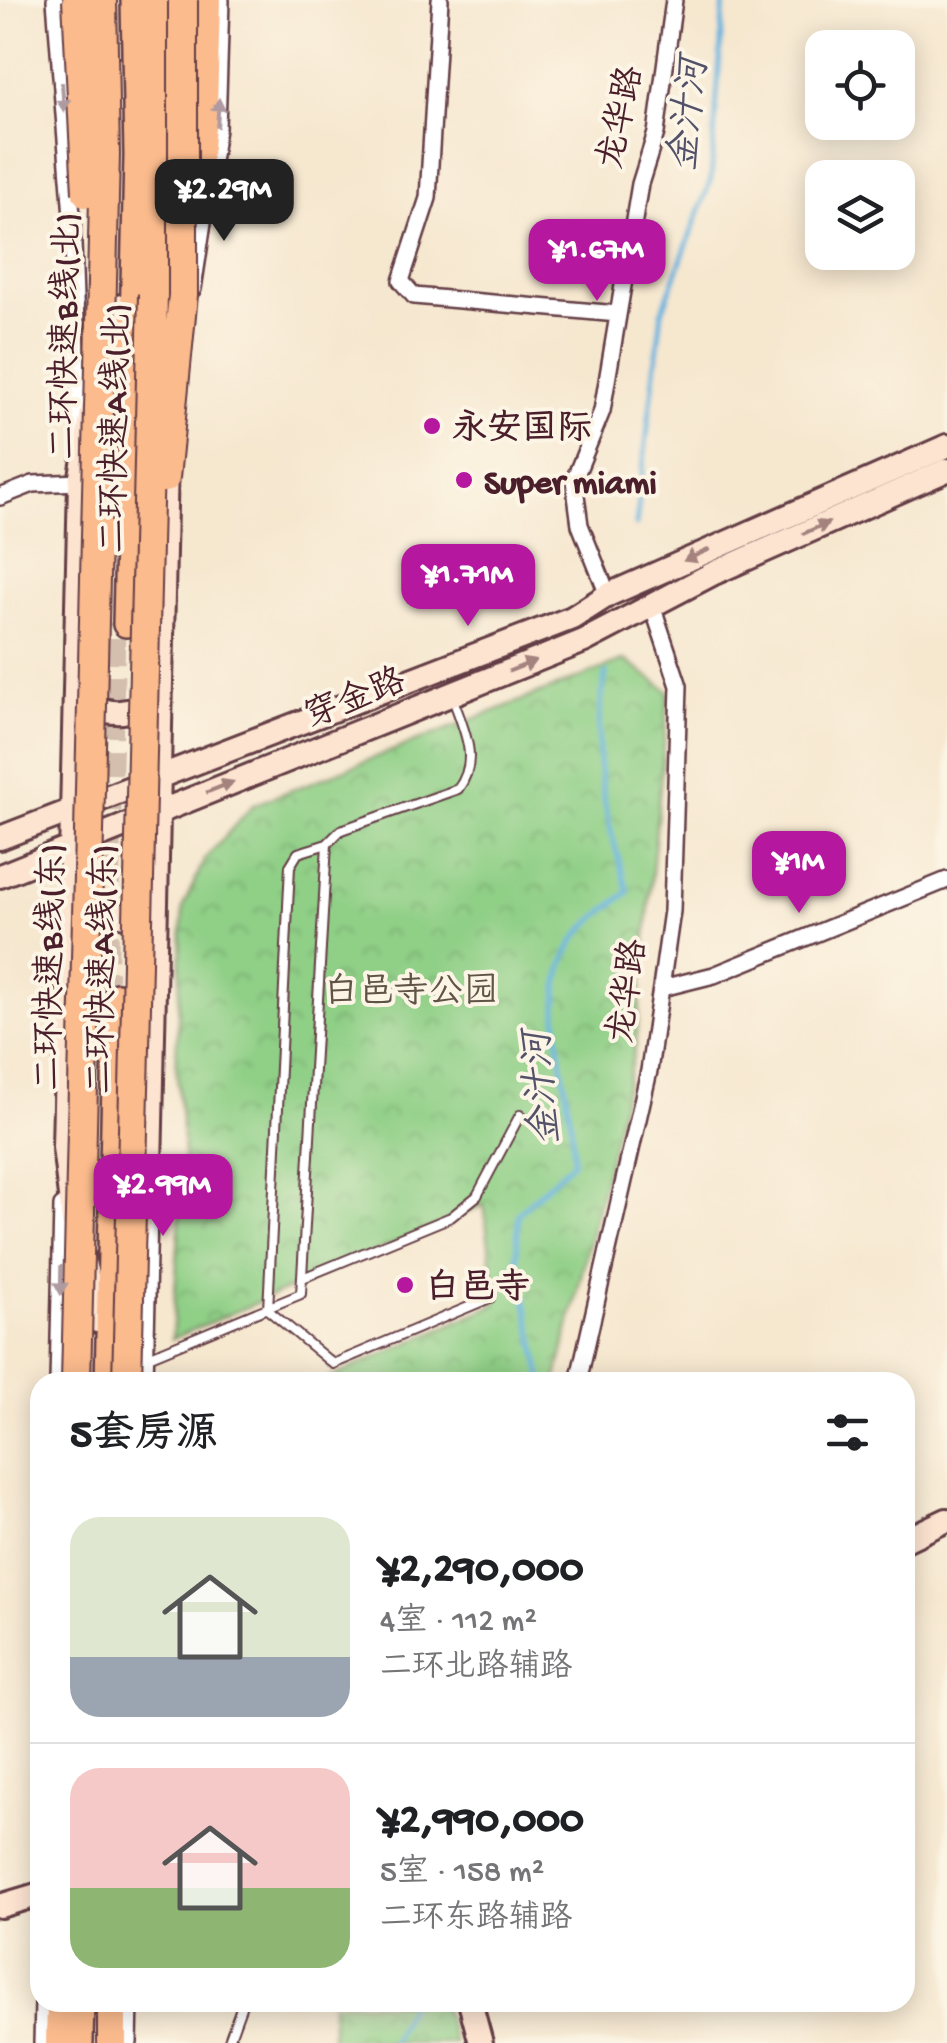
<!DOCTYPE html>
<html lang="zh">
<meta charset="utf-8">
<style>
:root{--surface:#fff;--page:#f2f2f2;--text:#202124;--muted:#757577;--line:#e0e0e0;--accent:#b5179e}
body{margin:0;font-family:"Gochi Hand","LXGW WenKai TC",sans-serif;background:var(--page);color:var(--text);height:100vh;display:flex;flex-direction:column;font-size:38px;white-space:nowrap}
*{box-sizing:border-box;margin:0}
p{font-size:32px;color:var(--muted)}
.icon{flex:none;width:55px;height:55px;fill:none;stroke:currentColor;stroke-width:2;stroke-linecap:round;stroke-linejoin:round}
.map{position:relative;flex:1;overflow:hidden}
.side{position:absolute;left:30px;top:1372px;width:885px;height:640px;display:flex;flex-direction:column;background:var(--surface);border-radius:30px;box-shadow:0 5px 25px #0003}
.side>*{flex:none}
.buttons{position:absolute;left:805px;top:30px;display:grid;gap:20px}
.buttons a{display:grid;place-items:center;width:110px;height:110px;border-radius:20px;background:var(--surface);box-shadow:0 5px 25px #0003;font-size:50px}
.price{position:absolute;translate:-50% -85px;padding:0 22px;border-radius:20px;background:var(--accent);color:#fff;font-size:32px;line-height:65px;filter:drop-shadow(0 2px 5px #0008)}
.price::after{content:'';position:absolute;left:50%;top:60px;width:30px;height:22px;margin-left:-15px;background:inherit;clip-path:polygon(0 0,100% 0,50% 100%)}
.price.selected{background:#222;color:#fff}
ul{padding:0;list-style:none}
li{display:flex;align-items:center;gap:30px;height:250px;padding:0 40px}
li+li{border-top:2px solid var(--line)}
li span{display:grid;place-items:center;flex:none;width:280px;height:200px;border-radius:30px;color:#555}
li>.icon{margin-inline-start:auto}
span .icon{width:120px;height:120px;fill:#fffc;stroke-width:1}
li b{font-size:42px}
h2{display:flex;justify-content:space-between;align-items:center;height:120px;padding:0 40px;font-size:42px}
.map>svg:first-child{display:block}
</style>
<div class="map">
<svg width="947" height="2043" viewBox="0 0 947 2043">
<defs>
<pattern id="park-crowns" width="20" height="18" patternUnits="userSpaceOnUse" patternTransform="scale(2.5)"><rect width="20" height="18" fill="#8fcf86"/><path d="M2 6a3 3 0 1 1 6 0M12 15a3 3 0 1 1 6 0" fill="none" stroke="#7db174"/></pattern>
</defs>
<rect width="100%" height="100%" fill="#fcf5e5"/>
<filter id="ink" filterUnits="userSpaceOnUse"><feTurbulence type="fractalNoise" baseFrequency=".01" numOctaves="2"/><feDisplacementMap in="SourceGraphic" scale="20" xChannelSelector="R" yChannelSelector="G"/><feConvolveMatrix kernelMatrix="1 2 1 2 8 2 1 2 1" color-interpolation-filters="sRGB"/></filter>
<filter id="wash" filterUnits="userSpaceOnUse"><feTurbulence type="fractalNoise" baseFrequency=".0048" numOctaves="4" result="noise"/><feDisplacementMap in="SourceGraphic" scale="40" xChannelSelector="R" yChannelSelector="G"/><feGaussianBlur stdDeviation="2.25" result="paint"/><feColorMatrix in="noise" values="0 0 0 0 0 0 0 0 0 0 0 0 0 0 0 0 0 1.4 0 .05"/><feComposite in="paint" operator="in"/></filter>
<g filter="url(#wash)">
<rect width="100%" height="100%" fill="#f6e7cf"/>
<path fill="url(#park-crowns)" stroke="#6c7758" stroke-width="2.5" d="M625,660l44,31 -33,353 -80,338h-235l175,-78 -12,-99 -312,134 12,-183 -8,-93 7,-156 22,-48 48,-54z
M332,2003h110l12,40h-122z"/>
<g fill="none" stroke-linecap="round" stroke-linejoin="round">
<path stroke="#64b2de" stroke-width="5" d="M636,525l26,-213 49,-133 13,-179
M543,1382l-26,-121 1,-48 55,-51c3,-67 -42,-169 7,-229 13,-15 33,-28 48,-41 -23,-81 -40,-133 -22,-219
M392,2043l18,-41"/>
</g>
</g>
<g filter="url(#ink)">
<g fill="none" stroke-linecap="round" stroke-linejoin="round">
<path stroke="#d4bfae" stroke-width="25" stroke-dasharray="25 12" stroke-linecap="butt" d="M105,996l8,-373"/>
<defs>
<path id="lane" d="M327,844l-29,9 -8,13 -22,444 65,54 157,-66
M305,1277l146,-60 26,-21 43,-81
M146,1358l155,-64 26,-450 14,-14 117,-41c22,-29 6,-59 -5,-90
M228,2043l15,-41"/>
<path id="street" d="M55,0l17,216 8,219
M440,0l-12,198 -27,83 13,15 204,18
M193,289l24,-160 4,-129
M0,497l33,-13 47,-2v-9
M608,595l-28,-70 -6,-45 28,-69 38,-227 16,-51 18,-133
M662,988l52,-13 233,-95
M58,1382l4,-176
M145,1382l4,-170
M578,1382l71,-311 23,-160 7,-225 -27,-81
M42,2043l1,-41
M129,2043l1,-41"/>
<path id="secondary" d="M104,376l17,-70
M81,695c19,23 52,22 73,2
M0,838l572,-220 36,-23 339,-149
M0,876l584,-235 128,-67 235,-104
M77,928c22,-21 54,-18 72,5
M73,1221l-9,-74 16,-665 12,-71
M137,1233l13,-65 16,-706
M83,1257l14,64
M905,1540l42,-20
M0,1906l40,-12
M470,2002l11,41"/>
<path id="primary" d="M126,624l11,-468 -3,-156
M108,1382l9,-386
M80,2043l1,-41"/>
<path id="highway" d="M193,204l10,-96 3,-108
M153,294v-294
M60,2043l1,-41
M112,2043v-41"/>
</defs>
<use href="#lane" stroke="#643d44" stroke-width="12"/>
<use href="#street" stroke="#643d44" stroke-width="20"/>
<use href="#secondary" stroke="#643d44" stroke-width="28"/>
<use href="#primary" stroke="#643d44" stroke-width="30"/>
<use href="#highway" stroke="#643d44" stroke-width="32"/>
<use href="#lane" stroke="#fff" stroke-width="8"/>
<use href="#street" stroke="#fff" stroke-width="15"/>
<use href="#secondary" stroke="#fde4d1" stroke-width="22"/>
<use href="#primary" stroke="#fbbb8d" stroke-width="25"/>
<use href="#highway" stroke="#fbbb8d" stroke-width="28"/>
<defs>
<path id="highway-bridge" d="M77,0l10,193
M165,478l18,-183v-295
M76,1382l29,-1227 -3,-155
M127,1382l26,-1088"/>
</defs>
<use href="#highway-bridge" stroke="#643d44" stroke-width="32" stroke-linecap="butt"/>
<use href="#highway-bridge" stroke="#fbbb8d" stroke-width="28"/>
</g>
<defs><path id="oneway-solid" d="M-6-.8H1V-3.2L6.5 0L1 3.2V.8H-6Z" transform="scale(2.5)"/></defs>
<g fill="#ae9aa0">
<use href="#oneway-solid" transform="translate(63 97) rotate(86)"/>
<use href="#oneway-solid" transform="translate(218 113) rotate(-86)"/>
<use href="#oneway-solid" transform="translate(61 1280) rotate(91)"/>
</g>
<g fill="#a4827e">
<use href="#oneway-solid" transform="translate(816 528) rotate(-24)"/>
<use href="#oneway-solid" transform="translate(697 555) rotate(156)"/>
<use href="#oneway-solid" transform="translate(522 666) rotate(-22)"/>
<use href="#oneway-solid" transform="translate(220 787) rotate(-22)"/>
</g>
</g>
<g fill="#b5179e" stroke="#fcf5e5" stroke-width="4">
<circle cx="432" cy="426" r="10"/>
<circle cx="464" cy="480" r="10"/>
<circle cx="405" cy="1285" r="10"/>
</g>
<g text-anchor="middle" stroke-width="8" stroke-linejoin="round" paint-order="stroke">
<g font-size="35" fill="#4a1f2b" stroke="#fcf5e5">
<text transform="translate(618 117) rotate(-78)" y="12">龙华路</text>
<text transform="translate(63 336) rotate(-89)" y="12">二环快速B线(北)</text>
<text transform="translate(113 428) rotate(-89)" y="12">二环快速A线(北)</text>
<text transform="translate(354 696) rotate(-22)" y="12">穿金路</text>
<text transform="translate(48 967) rotate(-89)" y="12">二环快速B线(东)</text>
<text transform="translate(100 969) rotate(-89)" y="12">二环快速A线(东)</text>
<text transform="translate(625 991) rotate(-82)" y="12">龙华路</text>
</g>
<g font-size="35" font-weight="bold" fill="#4a1f2b" stroke="#fcf5e5" text-anchor="start">
<text x="452" y="438">永安国际</text>
<text x="484" y="492">Super miami</text>
<text x="425" y="1297">白邑寺</text>
</g>
<g font-size="35" fill="#5f5446" stroke="#fcf5e5">
<text x="411" y="1001">白邑寺公园</text>
</g>
<g font-size="38" font-style="italic" fill="#53526a" stroke="#fcf5e5">
<text transform="translate(686 114) rotate(-84)" y="13">金汁河</text>
<text transform="translate(539 1088) rotate(-95)" y="13">金汁河</text>
</g>
</g>
</svg>
<div class="buttons">
<a><svg class="icon" aria-label="locate" viewBox="0 0 24 24"><circle cx="12" cy="12" r="6"/><path d="M12 2v4M12 18v4M2 12h4M18 12h4"/></svg></a>
<a><svg class="icon" aria-label="layers" viewBox="0 0 24 24"><path d="M12 4l9 5-9 5-9-5zM3 14l9 5 9-5"/></svg></a>
</div>
<b class="price selected" style="left:224px;top:244px">¥2.29M</b>
<b class="price" style="left:597px;top:304px">¥1.67M</b>
<b class="price" style="left:468px;top:629px">¥1.71M</b>
<b class="price" style="left:799px;top:916px">¥1M</b>
<b class="price" style="left:163px;top:1239px">¥2.99M</b>
<section class="side">
<h2>5套房源<svg class="icon" aria-label="filters" viewBox="0 0 24 24"><path d="M4 7h16M4 17h16"/><circle cx="9" cy="7" r="2"/><circle cx="15" cy="17" r="2"/></svg></h2>
<ul>
<li><span style="background:linear-gradient(#dfe7d0 70%,#9aa5b1 0)"><svg class="icon" aria-label="home" viewBox="0 0 24 24"><path d="M3 11l9-7 9 7M6 9v11h12V9"/></svg></span><div><b>¥2,290,000</b><p>4室 · 112 m²</p><p>二环北路辅路</p></div></li>
<li><span style="background:linear-gradient(#f6c9c9 60%,#8fb573 0)"><svg class="icon" aria-label="home" viewBox="0 0 24 24"><path d="M3 11l9-7 9 7M6 9v11h12V9"/></svg></span><div><b>¥2,990,000</b><p>5室 · 158 m²</p><p>二环东路辅路</p></div></li>
</ul>
</section>
</div>
